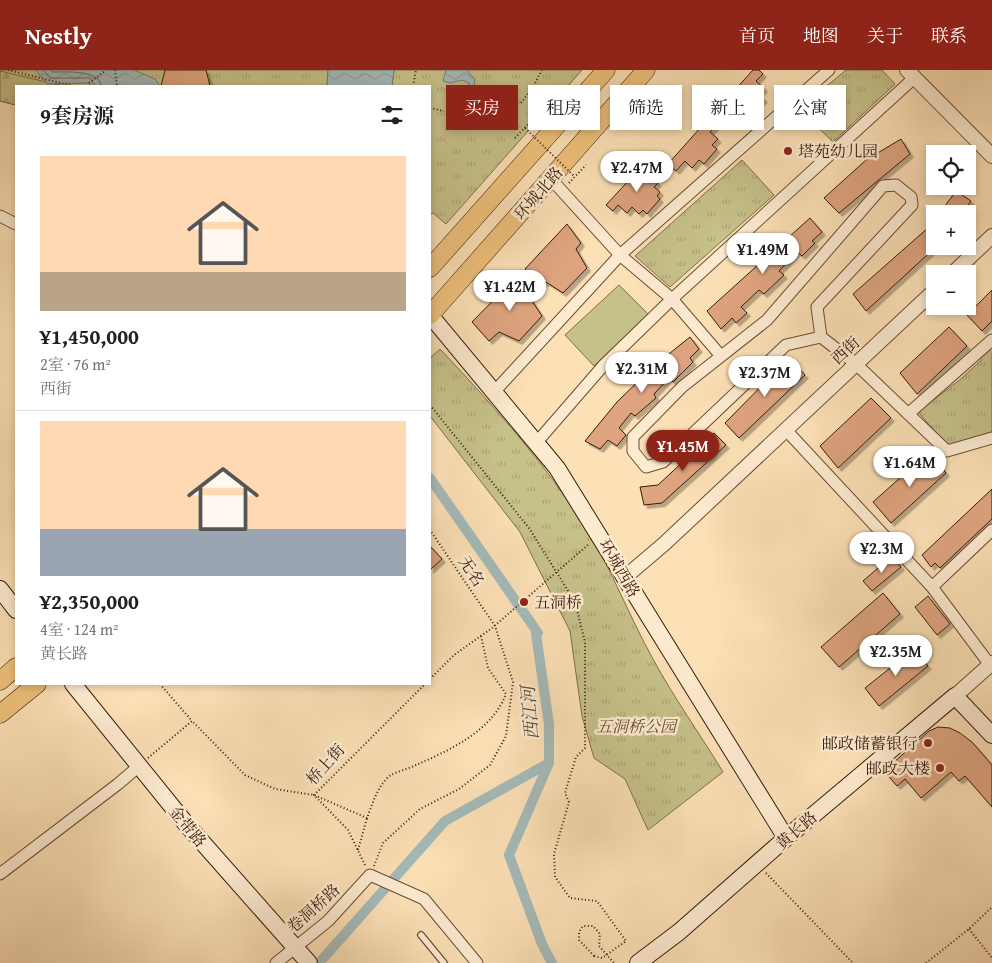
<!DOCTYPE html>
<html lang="zh">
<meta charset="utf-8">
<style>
:root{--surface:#fff;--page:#f2f2f2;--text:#202124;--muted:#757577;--line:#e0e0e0;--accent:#8f2418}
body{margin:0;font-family:"Gentium Book Plus","Noto Serif SC",serif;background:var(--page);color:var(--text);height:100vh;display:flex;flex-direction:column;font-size:19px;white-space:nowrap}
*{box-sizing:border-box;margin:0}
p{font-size:16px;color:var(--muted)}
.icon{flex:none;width:28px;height:28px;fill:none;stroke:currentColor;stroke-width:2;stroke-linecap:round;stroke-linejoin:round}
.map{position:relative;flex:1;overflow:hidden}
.drawer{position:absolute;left:15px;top:15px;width:416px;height:600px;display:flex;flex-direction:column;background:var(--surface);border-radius:0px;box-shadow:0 2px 8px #0003}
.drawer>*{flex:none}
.hud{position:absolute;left:446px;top:15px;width:470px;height:45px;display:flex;gap:10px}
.buttons{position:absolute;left:926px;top:75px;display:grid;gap:10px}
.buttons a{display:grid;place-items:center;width:50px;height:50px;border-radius:0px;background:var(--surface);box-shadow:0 2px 8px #0003;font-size:25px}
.price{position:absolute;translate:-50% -42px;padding:0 11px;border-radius:18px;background:#fff;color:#222;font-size:16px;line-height:32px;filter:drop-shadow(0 1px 2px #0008)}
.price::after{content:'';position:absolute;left:50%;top:30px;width:15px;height:11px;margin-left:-8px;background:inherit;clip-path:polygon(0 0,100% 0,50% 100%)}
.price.active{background:var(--accent);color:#fff}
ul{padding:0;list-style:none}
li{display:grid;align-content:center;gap:10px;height:265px;padding:0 25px}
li+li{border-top:1px solid var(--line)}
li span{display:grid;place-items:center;height:155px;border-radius:0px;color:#555}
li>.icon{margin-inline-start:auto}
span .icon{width:90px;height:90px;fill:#fffc;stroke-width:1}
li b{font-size:21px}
h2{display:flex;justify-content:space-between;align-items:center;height:60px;padding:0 25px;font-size:21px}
.tag{padding:0 18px;border-radius:0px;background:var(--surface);box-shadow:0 2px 8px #0003;font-size:18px;line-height:45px}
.tag.active{background:var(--accent);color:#fff}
header{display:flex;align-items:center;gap:30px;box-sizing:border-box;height:70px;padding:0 25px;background:var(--accent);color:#fff}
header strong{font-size:24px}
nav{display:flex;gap:28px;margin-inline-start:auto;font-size:18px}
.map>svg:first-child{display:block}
</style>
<header>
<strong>Nestly</strong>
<nav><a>首页</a><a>地图</a><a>关于</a><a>联系</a></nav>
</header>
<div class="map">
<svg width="992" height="893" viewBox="0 0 992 893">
<defs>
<pattern id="grass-tufts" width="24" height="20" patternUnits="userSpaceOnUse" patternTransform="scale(1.25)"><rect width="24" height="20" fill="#c6c089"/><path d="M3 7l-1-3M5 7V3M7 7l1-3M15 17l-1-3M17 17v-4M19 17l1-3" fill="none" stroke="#aba475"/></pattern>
<pattern id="forest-firs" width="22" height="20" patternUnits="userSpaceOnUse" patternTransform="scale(1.25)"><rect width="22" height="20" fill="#c6c089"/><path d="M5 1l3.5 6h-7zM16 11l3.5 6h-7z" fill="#aba475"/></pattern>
<pattern id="water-waves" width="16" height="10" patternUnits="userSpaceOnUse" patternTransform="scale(1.25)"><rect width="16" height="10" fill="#a4bab9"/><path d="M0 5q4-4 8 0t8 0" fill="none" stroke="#8e9f9e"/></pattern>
<filter id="shadow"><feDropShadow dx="3.5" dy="3.5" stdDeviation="0" flood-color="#0004"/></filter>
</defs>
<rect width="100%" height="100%" fill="#fce0b6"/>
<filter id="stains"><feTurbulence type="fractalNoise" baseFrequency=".004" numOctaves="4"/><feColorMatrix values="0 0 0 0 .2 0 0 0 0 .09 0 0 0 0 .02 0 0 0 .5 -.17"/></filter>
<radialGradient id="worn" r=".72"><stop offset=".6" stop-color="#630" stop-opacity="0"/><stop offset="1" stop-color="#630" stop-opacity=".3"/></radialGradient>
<path fill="url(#grass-tufts)" stroke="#806e4a" d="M0,0h328l-1,16h-311v19l-16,-4z
M394,0h188l-136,154 -13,-11 -3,2v-129h-38z
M846,0h36l13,14 -62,58 -34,-33z
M742,90l32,35 -104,92 -35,-31z
M440,279c53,56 105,114 146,179 26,42 43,88 67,131 21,39 47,75 70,113l-75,58 -23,-51 -31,-21 -12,-42 -12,-85 -50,-99 -90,-116v-58z
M992,280v82l-44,14 -30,-34 44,-34z"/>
<path fill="url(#forest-firs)" stroke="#806e4a" d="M0,1l63,15h-47v19l-16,-4z"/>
<path fill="#c6c089" stroke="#806e4a" d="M619,215l29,29 -54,52 -29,-31z"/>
<path fill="url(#water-waves)" stroke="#7a7a73" d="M36,0h98l21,9 5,7h-69l-2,-3 -42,1z
M328,0h66l-2,16h-65z
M446,0h23l-1,2 7,7 -1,7 6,2v10l-3,-8h-9l1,-7 -7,-3 -12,3 -7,-2z"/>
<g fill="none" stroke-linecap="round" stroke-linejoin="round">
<path stroke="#6f6a62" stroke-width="1" d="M43,0l7,8h40l5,8
M50,0l3,2c16,0 47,-2 48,14"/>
<path stroke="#a4bab9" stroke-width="10" d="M430,408l108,155 -2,1 13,90v39l-40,92 33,89 10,19
M319,893l126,-142 104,-58"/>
</g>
<path fill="#dea47f" stroke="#3a1b0b" filter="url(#shadow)" d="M165,0h41l4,16h-49z
M753,0h6l4,4 -7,7 8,7 -5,6 5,5 -13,14 -5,-4 -7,8 -8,-7 -9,10 -8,-7z
M709,48l8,7 -7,7 8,7 -6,6 5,4 -13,15 -5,-4 -7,8 -7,-7 -9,10 -8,-7z
M901,69l9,15 -71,59 -15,-15 42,-38z
M644,94l9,8 -3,3 8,8 -4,4 6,5 -3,4 3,3 -13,15 -4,-4 -4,4 -7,-7 -5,6 -9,-8 -5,6 -7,-6z
M956,121l15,10 -9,13h-23z
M810,148l12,14 -10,9 3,2 -13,13 -5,-4 -18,19 5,4 -20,19 -5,-4 -18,17 6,6 -11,10 -4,-5 -11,11 -14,-18z
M935,148v28h2l-71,65 -13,-17 76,-67z
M567,154l14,19 -5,6 11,19 -24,25 -17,-11 -6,3 -15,-16z
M520,203l16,18 -6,7 12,18 -23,25 -20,-9 -10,9 -17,-19z
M992,220v31l-10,10 -15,-16z
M949,257l18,19 -50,48 -17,-21z
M690,267l9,12 -9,9 3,4 -20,20 -4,-4 -15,16 2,4 -21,18 -4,-3 -12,15 7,7 -9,11 -9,-6 -8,9 -15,-8 32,-39 38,-37z
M789,288l16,17 -66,63 -14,-15z
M871,328l20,20 -53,50 -18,-22z
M714,363l12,12 -64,58 -18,2 -4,-18 18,-2z
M929,382l17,21 -55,50 -18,-21z
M992,419v30l-52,49 -5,-5 -4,4 -9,-12z
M430,476l12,13 -12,11z
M892,486l9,11 -29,24 -9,-10z
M883,523l17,21 -61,53 -18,-20z
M928,526l22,28 -13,11 -22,-28z
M914,579l14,17 -49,40 -14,-18z
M938,657l12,1 10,5 12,9 20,23v42l-27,-31 -6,5 -8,-9 -30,26 -16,-19 -8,7 -13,-15 45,-40z"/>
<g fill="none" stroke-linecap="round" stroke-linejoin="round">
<path stroke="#d5b994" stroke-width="11" stroke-dasharray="11 5.5" stroke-linecap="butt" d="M980,283l12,3"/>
<defs>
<path id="service" d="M421,865l23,28"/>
<path id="minor" d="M551,109l69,76 52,44 49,57
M0,146l16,8
M821,267l-35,8 -123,117 -17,5 -13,-16v-14l49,-50 85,-67 116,-134 13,-1 15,12 1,8 -95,102 4,30 35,27 91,87 45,-13
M495,321l125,-136 209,-185
M908,344l84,-74
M786,360l146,157 58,78
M537,372l66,-76 69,-67 242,-221
M932,517l60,-57
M0,804l118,-90 21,-18
M276,893l52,-42 42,-46 54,24 53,64"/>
<path id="tertiary" d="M907,0l85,86
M952,204l40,-38
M624,508l40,-34 271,-254
M955,626l37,-33"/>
<path id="secondary" d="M430,245l127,153 229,370
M0,519l16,21
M73,614l114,141 122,138
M638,893l41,-31 107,-94 169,-142 37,39"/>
<path id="primary" d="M430,198l176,-198
M430,245l216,-245
M0,611l16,-14
M0,644l37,-30"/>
</defs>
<use href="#service" stroke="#6a4c36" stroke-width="8"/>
<use href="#minor" stroke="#6a4c36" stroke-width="13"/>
<use href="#tertiary" stroke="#6a4c36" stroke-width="16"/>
<use href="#secondary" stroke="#3a1b0b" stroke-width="18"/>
<use href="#primary" stroke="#3a1b0b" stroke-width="19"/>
<path stroke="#3a1b0b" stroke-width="2" stroke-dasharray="1 2.5" stroke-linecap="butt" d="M8,0l65,16
M115,0l2,16
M89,13l17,-13
M413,16l3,-16
M521,33l12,-16 9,-17
M430,38l14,3
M515,68l19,-20
M569,113l17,-18
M430,335l99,123 46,74 10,40v106l-9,9 -11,36 4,9 -15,52 1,23 15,21 27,3 29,40 -24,17 -8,-2
M430,609l24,-24 38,-27 97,-84
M160,614l32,37
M148,688l44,-37 53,54 30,14 39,6 53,23c5,-13 11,-34 24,-43 7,-4 17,-6 25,-10 34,-15 76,-34 90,-71l-18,-26 -7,-32
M358,780l9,-32
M365,795l-17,-35 -34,-35 111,-111
M374,796l9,-23 37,-34 39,-20 31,-24 16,-29 7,-54 -18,-56 -65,-96
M766,803l87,90
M969,859l23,29
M926,893l43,-34 23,-22"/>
<use href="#service" stroke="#fdebd0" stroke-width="5.5"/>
<use href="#minor" stroke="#fdebd0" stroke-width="11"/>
<use href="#tertiary" stroke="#fdebd0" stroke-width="14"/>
<use href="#secondary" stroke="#fdebd0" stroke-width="16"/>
<use href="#primary" stroke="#eec07b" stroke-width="18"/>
<path stroke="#3a1b0b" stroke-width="2" stroke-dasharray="1 2.5" stroke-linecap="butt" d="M525,58l50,49
M594,886l-15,-16v-8l4,-6h10l7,8 -1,12 15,17"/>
</g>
<g fill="#8f2418" stroke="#fdebd0" stroke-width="2">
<circle cx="788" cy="81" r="5"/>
<circle cx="524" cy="532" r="5"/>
<circle cx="928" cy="673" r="5"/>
<circle cx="940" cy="698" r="5"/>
</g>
<g text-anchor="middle" stroke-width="5" stroke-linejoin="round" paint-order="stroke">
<g font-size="16" fill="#3a1b0b" stroke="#fdebd0" text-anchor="start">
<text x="798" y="87">塔苑幼儿园</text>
<text x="534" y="538">五洞桥</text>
<text x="918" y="679" text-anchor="end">邮政储蓄银行</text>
<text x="930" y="704" text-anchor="end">邮政大楼</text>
</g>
<g font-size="16" fill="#3a1b0b" stroke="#fdebd0">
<text transform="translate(538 123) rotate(-49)" y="6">环城北路</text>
<text transform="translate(845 280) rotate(-43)" y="6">西街</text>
<text transform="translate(620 498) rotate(60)" y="6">环城西路</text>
<text transform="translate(472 501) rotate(57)" y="6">无名</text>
<text transform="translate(325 694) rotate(-48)" y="6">桥上街</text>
<text transform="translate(188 756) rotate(50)" y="6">金带路</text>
<text transform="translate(796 760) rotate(-41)" y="6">黄长路</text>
<text transform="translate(313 838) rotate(-42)" y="6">卷洞桥路</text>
</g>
<g font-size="16" font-style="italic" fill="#644d31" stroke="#fdebd0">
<text x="636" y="662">五洞桥公园</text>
</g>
<g font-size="18" font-style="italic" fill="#5a4b3f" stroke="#fdebd0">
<text transform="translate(530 643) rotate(-95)" y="6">西江河</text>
</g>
</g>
<rect width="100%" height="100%" filter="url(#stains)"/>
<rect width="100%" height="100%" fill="url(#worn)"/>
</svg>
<div class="buttons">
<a><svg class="icon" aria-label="locate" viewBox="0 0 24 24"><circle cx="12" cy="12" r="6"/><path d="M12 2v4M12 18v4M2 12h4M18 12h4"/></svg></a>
<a>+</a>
<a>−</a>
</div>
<b class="price" style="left:637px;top:123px">¥2.47M</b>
<b class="price" style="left:763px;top:205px">¥1.49M</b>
<b class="price" style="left:510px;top:242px">¥1.42M</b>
<b class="price" style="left:642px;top:324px">¥2.31M</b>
<b class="price" style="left:765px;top:328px">¥2.37M</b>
<b class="price active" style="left:683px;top:402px">¥1.45M</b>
<b class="price" style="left:910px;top:418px">¥1.64M</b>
<b class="price" style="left:882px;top:504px">¥2.3M</b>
<b class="price" style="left:896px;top:607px">¥2.35M</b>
<div class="hud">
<a class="tag active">买房</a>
<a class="tag">租房</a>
<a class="tag">筛选</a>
<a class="tag">新上</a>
<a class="tag">公寓</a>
</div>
<section class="drawer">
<h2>9套房源<svg class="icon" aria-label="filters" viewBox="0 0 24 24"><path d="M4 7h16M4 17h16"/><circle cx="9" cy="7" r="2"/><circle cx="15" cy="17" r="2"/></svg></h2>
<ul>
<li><span style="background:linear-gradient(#ffd9b3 75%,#b9a48a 0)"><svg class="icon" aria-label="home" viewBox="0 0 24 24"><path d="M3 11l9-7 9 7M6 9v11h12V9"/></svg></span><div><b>¥1,450,000</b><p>2室 · 76 m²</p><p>西街</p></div></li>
<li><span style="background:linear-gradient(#ffd9b3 70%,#9aa5b1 0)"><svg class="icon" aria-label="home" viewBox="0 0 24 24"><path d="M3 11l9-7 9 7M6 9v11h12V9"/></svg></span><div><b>¥2,350,000</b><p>4室 · 124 m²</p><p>黄长路</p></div></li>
</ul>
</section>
</div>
